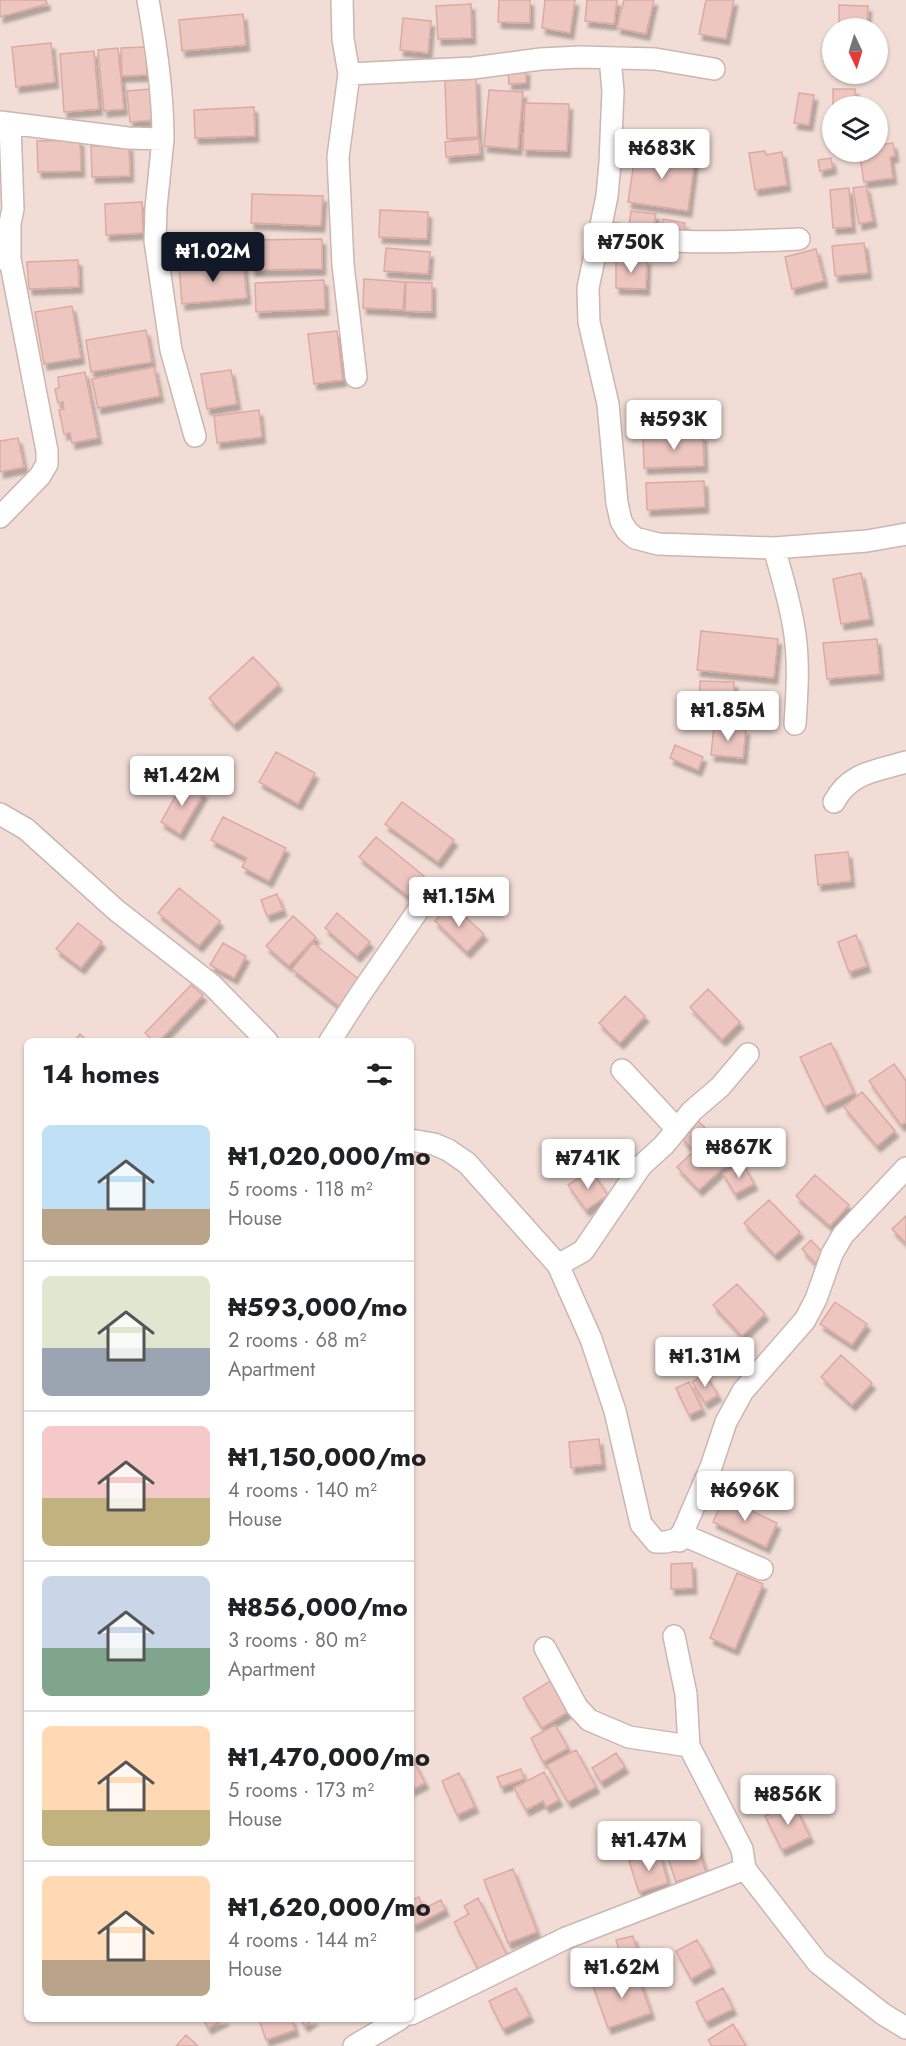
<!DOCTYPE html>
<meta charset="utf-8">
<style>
:root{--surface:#fff;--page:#f6f6f6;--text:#202124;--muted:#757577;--line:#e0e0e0;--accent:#111827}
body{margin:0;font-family:Jost,sans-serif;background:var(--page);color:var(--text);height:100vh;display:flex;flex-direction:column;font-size:22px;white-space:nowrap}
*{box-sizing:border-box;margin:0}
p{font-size:20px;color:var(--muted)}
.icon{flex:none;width:33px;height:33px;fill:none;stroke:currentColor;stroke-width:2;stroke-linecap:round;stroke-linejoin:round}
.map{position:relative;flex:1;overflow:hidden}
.panel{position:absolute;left:24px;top:1038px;width:390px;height:984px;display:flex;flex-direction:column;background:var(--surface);border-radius:9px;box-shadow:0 2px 4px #0004}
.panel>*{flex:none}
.needle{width:39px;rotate:176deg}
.buttons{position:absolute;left:822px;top:18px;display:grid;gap:12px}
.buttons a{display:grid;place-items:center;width:66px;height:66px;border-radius:50%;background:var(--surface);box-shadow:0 2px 4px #0004;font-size:30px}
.price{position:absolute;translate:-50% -51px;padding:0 14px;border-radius:6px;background:#fff;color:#222;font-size:20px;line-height:39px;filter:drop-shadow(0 2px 3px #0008)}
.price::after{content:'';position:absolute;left:50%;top:36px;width:18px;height:14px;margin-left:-9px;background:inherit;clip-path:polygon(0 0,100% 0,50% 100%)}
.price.selected{background:var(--accent);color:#fff}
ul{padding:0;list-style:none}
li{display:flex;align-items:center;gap:18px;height:150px;padding:0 18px}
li+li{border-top:2px solid var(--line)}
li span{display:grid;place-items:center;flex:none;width:168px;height:120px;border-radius:9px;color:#555}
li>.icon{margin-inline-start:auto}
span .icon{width:72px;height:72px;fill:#fffc;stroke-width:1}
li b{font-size:26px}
h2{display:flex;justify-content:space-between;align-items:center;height:72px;padding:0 18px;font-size:26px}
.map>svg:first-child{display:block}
</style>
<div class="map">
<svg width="906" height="2046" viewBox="0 0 906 2046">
<defs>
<filter id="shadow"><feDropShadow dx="3.5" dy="6" stdDeviation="1.5" flood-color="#0004"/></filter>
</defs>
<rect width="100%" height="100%" fill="#faede6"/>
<path fill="#f1ddd5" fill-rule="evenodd" d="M0,0h906v2046h-906zM832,28h46v46h-46zM832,106h46v46h-46zM27,1041h384v978h-384z"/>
<path fill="#edc6c0" stroke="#dea9a2" stroke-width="1.5" filter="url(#shadow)" d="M0,0h46l1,4 -47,13z
M499,0h31v23l-32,-1z
M545,0h30l-5,33 -28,-5z
M587,0h30l-3,24 -29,-3z
M624,0h30l-8,34 -29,-6z
M706,0h28l-8,39 -27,-5z
M471,4l1,34 -34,1 -2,-33z
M839,5l29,1 -1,18 -28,-1z
M243,14l3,31 -64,6 -3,-31z
M403,18l28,3 -3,32 -28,-3z
M51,43l4,39 -39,5 -4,-40z
M146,47l1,28 -25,1 -1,-28z
M118,48l6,61 -20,2 -6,-61z
M94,51l5,58 -35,3 -4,-58z
M526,69v14l-17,1 -1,-14z
M476,79l2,58 -31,2 -2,-58z
M151,89l3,31 -24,2 -3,-31z
M833,89h22v17h-22z
M489,90l34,2 -5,57 -34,-3z
M799,93l15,2 -5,30 -15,-2z
M525,103l44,1 -2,47 -44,-1z
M254,107l1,29 -60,2 -1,-28z
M479,139l1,15 -34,3 -1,-15z
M80,140l1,31 -43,1 -1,-31z
M893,143l2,13 -5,1 3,21 -29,4 -5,-30h19v-7z
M129,145l1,31 -38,1 -1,-31z
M636,149l59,9 -7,53 -60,-9z
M765,151l1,4 16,-3 5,33 -32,5 -6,-37z
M831,158l2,10 -13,3 -2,-11z
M866,186l7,35 -14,3 -6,-36z
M849,188l3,39 -19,1 -3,-38z
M252,194l71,2 -2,30 -70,-3z
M142,202l1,31 -37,2 -1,-31z
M380,210l48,2 -1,27 -48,-2z
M631,211l25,3 -3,16 -24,-4z
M663,219l22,4 -2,10 -22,-5z
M322,239v30l-70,1 -1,-30z
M602,242l14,1v12l-15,-1z
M864,243l4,30 -33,3 -3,-30z
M386,248l44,4 -2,22 -44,-3z
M816,249l8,32 -32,8 -7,-32z
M616,259h31l-1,30 -30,-1z
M78,260l1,27 -50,2 -2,-27z
M243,261l4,37 -65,6 -3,-37z
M364,279l41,3 -2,28 -40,-2z
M324,280l1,29 -69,3 -1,-29z
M406,282l26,1v29l-27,-1z
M72,306l9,52 -37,6 -9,-52z
M146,330l6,32 -61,10 -5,-32z
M337,331l6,49 -29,4 -6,-50z
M154,367l6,29 -62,12 -6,-29z
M231,370l6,34 -30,5 -6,-35z
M85,372l13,66 -26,5 -2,-10 -6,1 -5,-24 5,-1 -1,-7 -5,1 -3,-14 4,-1 -1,-11z
M259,410l3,27 -45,6 -3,-27z
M703,435l1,31 -60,2 -1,-31z
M18,438l6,29 -24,5v-31z
M704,481l1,26 -58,3 -1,-27z
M861,573l9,46 -29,5 -8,-45z
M701,631l77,8 -4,39 -77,-8z
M877,639l3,35 -53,5 -4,-36z
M253,657l26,27 -45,41 -25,-27z
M700,681l34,1v19h-4v5l-31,2z
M714,725l32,4 -3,29 -32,-3z
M675,745l28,12 -5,13 -28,-12z
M276,752l39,21 -17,31 -39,-22z
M184,781l20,12 -24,41 -19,-12z
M402,802l52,38 -16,22 -53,-38z
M223,817l63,31 -17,33 -27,-14 5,-9 -36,-18z
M376,837l48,39 -16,20 -49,-39z
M848,852l3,29 -33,4 -3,-30z
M179,888l41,33 -21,25 -41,-33z
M277,894l6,16 -16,6 -6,-16z
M451,904l33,30 -17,18 -32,-31z
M337,913l33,29 -13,14 -32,-28z
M293,916l23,21 -27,29 -23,-20z
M78,923l24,19 -21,26 -25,-19z
M856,935l11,31 -18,6 -11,-30z
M223,943l23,13 -12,22 -24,-13z
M313,943l48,38 -21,26 -48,-38z
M191,985l12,10 -44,46h-5l-9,-8z
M708,989l32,33 -18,18 -32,-33z
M625,996l20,20 -25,27 -21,-20z
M80,1034l8,7h-14z
M831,1043l23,50 -30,14 -24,-50z
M894,1064l12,17v41l-5,3 -32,-44z
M862,1092l33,39 -18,15 -33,-39z
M698,1121l11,11 -17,17 -11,-12z
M709,1137l23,23 -33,30 -22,-23z
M743,1164l11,20 -19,10 -12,-20z
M591,1170l17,25 -22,15 -18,-25z
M815,1175l34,30 -19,21 -34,-30z
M769,1200l31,32 -25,23 -31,-32z
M906,1216v27l-14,-14z
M811,1240l13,14 -9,9 -13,-14z
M737,1284l28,30 -23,22 -29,-31z
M835,1302l32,22 -15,21 -32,-21z
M841,1355l31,28 -20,22 -31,-28z
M705,1374l13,21 -13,8 -13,-21z
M689,1382l13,27 -13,6 -13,-27z
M599,1439l3,25 -31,4 -2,-26z
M724,1498l53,25 -11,24 -53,-25z
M692,1563l1,25 -22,1v-25z
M737,1573l26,11 -28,65 -25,-11z
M555,1678l19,30 -32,20 -19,-30z
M555,1725l13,23 -25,14 -12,-24z
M576,1750l20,37 -28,15 -21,-37z
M616,1753l9,14 -24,15 -9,-14z
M411,1756l14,27 -14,7z
M521,1769l3,10 -23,8 -4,-10z
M544,1772l15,28 -13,7 -3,-6 -17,9 -12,-22z
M459,1773l16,34 -18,8 -15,-34z
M793,1802l17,35 -28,13 -17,-34z
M692,1830l14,42 -30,10 -14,-42z
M659,1852l9,31 -29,9 -10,-31z
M513,1869l24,63 -29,11 -24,-63z
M419,1897l4,11 -12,4v-12z
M478,1898l30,59 -29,14 -25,-49 15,-8 -5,-8z
M441,1900l4,10 -32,16 -2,-11z
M633,1936l4,15 -16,5 -5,-16z
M697,1940l15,27 -21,12 -15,-28z
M636,1971l15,42 -43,15 -15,-42z
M516,1988l14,28 -27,13 -14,-28z
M723,1988l10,21 -27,13 -10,-20z
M203,2019h23l-18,9z
M259,2019h33l3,11 -29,10z
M300,2019h14l-9,7z
M733,2024l13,22h-34l-4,-6z
M186,2035l12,11h-22z"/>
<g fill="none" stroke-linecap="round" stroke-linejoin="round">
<defs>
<path id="minor" d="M342,0l1,39 6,35 -11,83 5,108 13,112
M610,58l3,33 -3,72 -3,33 -19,92 1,34 19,82 9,99 4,18 6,10 8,7 23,6 116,4 93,-7 39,-7
M349,74l124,-6 68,-9 39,-2 75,2 59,10
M0,122l128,16 35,1c0,-47 -7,-93 -15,-139
M163,139l-7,69 -1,33 16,109 24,86
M600,231c65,15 133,11 199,8
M0,259h10v-36l3,-14 -3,-85
M0,517l40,-41 7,-12v-13l-37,-192
M774,548c8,28 17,57 21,87 4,29 2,59 0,89
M834,802c16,-30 42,-31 72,-40
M0,814l26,15 90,81 96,75 55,56
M330,1041l29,-45 73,-106
M622,1070l55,59
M411,1140l23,4 14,6 19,13 91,102 33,74 24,72 26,113 15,18h10l11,-3 2,2 32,-74 15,-45 17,-31 62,-71 11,-21 16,-45 11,-19 63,-67
M558,1265l25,-14 58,-85 23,-21 28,-34 28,-24 28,-33
M681,1534l81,35
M674,1636l12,58 3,52 53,103 3,20 73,94 65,51 23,14
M545,1648l32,59 12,13 40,17 60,9
M411,2014l155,-76 179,-69
M354,2046l46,-27"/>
</defs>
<use href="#minor" stroke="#cdb5b0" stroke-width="24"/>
<use href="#minor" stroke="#fff" stroke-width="21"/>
</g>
</svg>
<div class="buttons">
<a><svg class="needle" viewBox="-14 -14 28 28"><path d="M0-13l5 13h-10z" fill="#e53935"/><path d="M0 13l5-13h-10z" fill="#757577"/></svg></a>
<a><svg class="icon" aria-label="layers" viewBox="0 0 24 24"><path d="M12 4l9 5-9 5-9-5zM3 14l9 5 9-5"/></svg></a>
</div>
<b class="price" style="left:662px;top:180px">₦683K</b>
<b class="price" style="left:631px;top:274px">₦750K</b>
<b class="price selected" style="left:213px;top:283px">₦1.02M</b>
<b class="price" style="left:674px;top:451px">₦593K</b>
<b class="price" style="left:728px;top:742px">₦1.85M</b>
<b class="price" style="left:182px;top:807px">₦1.42M</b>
<b class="price" style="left:459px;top:928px">₦1.15M</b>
<b class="price" style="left:739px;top:1179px">₦867K</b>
<b class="price" style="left:588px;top:1190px">₦741K</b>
<b class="price" style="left:705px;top:1388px">₦1.31M</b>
<b class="price" style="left:745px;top:1522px">₦696K</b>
<b class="price" style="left:788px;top:1826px">₦856K</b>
<b class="price" style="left:649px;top:1872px">₦1.47M</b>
<b class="price" style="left:622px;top:1999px">₦1.62M</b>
<section class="panel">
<h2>14 homes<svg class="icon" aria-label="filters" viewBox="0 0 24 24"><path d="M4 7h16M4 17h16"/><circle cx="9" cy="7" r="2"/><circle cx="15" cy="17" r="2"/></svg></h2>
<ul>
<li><span style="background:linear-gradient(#bfe0f5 70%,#b9a48a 0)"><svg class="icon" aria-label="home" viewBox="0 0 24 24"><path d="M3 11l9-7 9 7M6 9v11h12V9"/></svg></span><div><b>₦1,020,000/mo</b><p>5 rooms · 118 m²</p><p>House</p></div></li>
<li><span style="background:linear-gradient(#dfe7d0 60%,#9aa5b1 0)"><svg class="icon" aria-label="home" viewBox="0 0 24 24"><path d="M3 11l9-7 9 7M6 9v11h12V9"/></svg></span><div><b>₦593,000/mo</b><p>2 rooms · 68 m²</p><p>Apartment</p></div></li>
<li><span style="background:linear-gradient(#f6c9c9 60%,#c2b280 0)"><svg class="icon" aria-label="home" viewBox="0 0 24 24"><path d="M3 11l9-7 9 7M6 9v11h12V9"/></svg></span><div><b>₦1,150,000/mo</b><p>4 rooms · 140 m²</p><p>House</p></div></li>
<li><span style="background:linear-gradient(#c9d6e8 60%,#7fa58c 0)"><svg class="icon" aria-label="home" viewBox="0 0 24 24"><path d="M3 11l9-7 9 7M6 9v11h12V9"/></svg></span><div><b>₦856,000/mo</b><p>3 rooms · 80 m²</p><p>Apartment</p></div></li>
<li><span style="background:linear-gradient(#ffd9b3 70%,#c2b280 0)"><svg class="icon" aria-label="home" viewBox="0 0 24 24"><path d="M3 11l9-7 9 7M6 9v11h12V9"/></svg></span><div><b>₦1,470,000/mo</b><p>5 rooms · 173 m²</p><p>House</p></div></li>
<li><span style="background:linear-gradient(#ffd9b3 70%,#b9a48a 0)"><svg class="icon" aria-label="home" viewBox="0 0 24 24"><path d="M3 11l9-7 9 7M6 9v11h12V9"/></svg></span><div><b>₦1,620,000/mo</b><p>4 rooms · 144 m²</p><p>House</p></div></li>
</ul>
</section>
</div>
